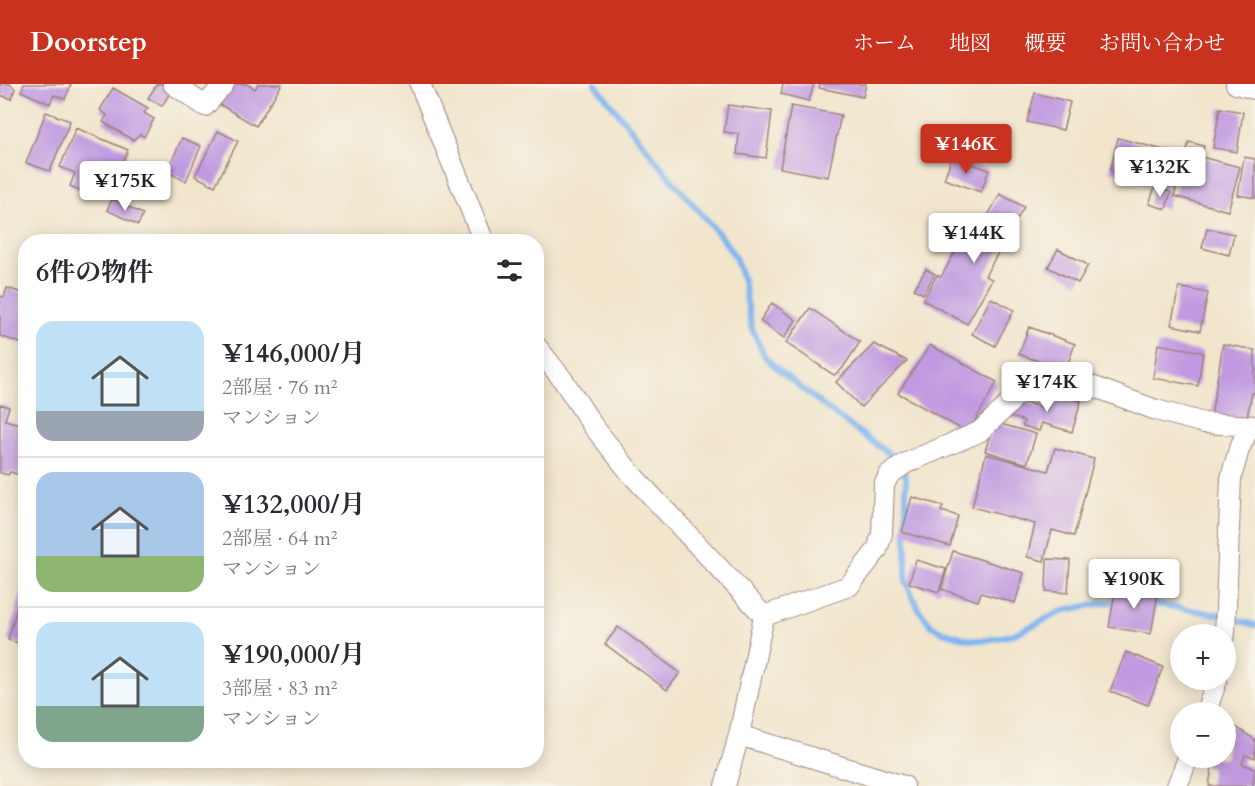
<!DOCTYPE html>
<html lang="ja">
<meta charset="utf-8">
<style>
:root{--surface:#fff;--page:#f2f2f3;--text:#2b2b33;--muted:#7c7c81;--line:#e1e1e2;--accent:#c8321e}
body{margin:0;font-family:Cardo,"Noto Serif JP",serif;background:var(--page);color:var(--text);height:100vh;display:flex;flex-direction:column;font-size:22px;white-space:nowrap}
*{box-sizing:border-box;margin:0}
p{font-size:20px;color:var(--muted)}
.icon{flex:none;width:33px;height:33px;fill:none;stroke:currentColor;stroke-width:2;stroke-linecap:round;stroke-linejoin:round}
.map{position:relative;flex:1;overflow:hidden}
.side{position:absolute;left:18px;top:150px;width:526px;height:534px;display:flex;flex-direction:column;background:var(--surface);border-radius:24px;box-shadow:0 3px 15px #0003}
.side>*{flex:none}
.buttons{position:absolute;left:1170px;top:540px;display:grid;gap:12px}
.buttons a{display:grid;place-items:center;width:66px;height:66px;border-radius:50%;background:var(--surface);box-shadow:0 3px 15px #0003;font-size:30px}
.price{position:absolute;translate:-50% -51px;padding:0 14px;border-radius:6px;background:#fff;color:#222;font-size:20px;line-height:39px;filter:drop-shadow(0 2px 3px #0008)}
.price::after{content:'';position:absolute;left:50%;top:36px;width:18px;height:14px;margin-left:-9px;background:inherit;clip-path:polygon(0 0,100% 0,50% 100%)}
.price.on{background:var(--accent);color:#fff}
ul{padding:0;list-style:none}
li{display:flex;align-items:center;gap:18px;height:150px;padding:0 18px}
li+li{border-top:2px solid var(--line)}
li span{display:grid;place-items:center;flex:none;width:168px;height:120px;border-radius:18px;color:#555}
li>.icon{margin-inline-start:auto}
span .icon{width:72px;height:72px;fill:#fffc;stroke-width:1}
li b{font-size:26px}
h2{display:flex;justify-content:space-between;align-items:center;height:72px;padding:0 18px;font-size:26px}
header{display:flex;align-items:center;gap:36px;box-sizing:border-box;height:84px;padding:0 30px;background:var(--accent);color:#fff}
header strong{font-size:28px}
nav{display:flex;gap:33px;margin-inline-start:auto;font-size:21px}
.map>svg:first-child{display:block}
</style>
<header>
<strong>Doorstep</strong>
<nav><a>ホーム</a><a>地図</a><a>概要</a><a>お問い合わせ</a></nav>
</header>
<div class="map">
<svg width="1255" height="702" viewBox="0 0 1255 702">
<rect width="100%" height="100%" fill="#f7f3e8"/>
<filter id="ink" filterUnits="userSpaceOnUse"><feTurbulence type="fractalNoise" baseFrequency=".0167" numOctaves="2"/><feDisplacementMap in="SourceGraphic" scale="12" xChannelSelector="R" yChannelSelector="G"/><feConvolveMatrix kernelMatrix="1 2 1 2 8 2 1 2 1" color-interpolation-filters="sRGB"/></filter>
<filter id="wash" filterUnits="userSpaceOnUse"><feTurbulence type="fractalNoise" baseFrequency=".008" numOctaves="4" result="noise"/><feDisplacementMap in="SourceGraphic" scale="24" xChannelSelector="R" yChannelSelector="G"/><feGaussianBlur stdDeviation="1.35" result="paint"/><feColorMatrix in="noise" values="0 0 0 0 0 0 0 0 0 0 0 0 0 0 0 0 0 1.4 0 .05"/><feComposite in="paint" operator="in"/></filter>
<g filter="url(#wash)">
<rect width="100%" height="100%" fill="#f1e5cc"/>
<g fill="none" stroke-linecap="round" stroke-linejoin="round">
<path stroke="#7fb5ee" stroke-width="6" d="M595,0l77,96 51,59 12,18 8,23 9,49 13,28 14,13 55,44 61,44 6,7 5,12v105l13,28 13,16 11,6 29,8h15l25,-5 53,-25 56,-10
M1149,519l67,11 39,11"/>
</g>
<g id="blocks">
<path fill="#c099e0" d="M0,0h10l5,5 -4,10 -11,-4z
M24,0h47l-6,15 -11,-4 -4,9 -29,-13z
M157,0h9l7,4 -11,18 -14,-8z
M229,0h18l8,5 3,-5h24l-26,42 -39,-23z
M783,0h31l-5,17 -28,-7z
M820,0h46l-3,13 -44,-9z
M113,4l35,20 -4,5 10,6 -10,18 -4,-3 -7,6 -30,-18 4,-7 -7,-5z
M1035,9l35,9 -7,28 -36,-8z
M728,21l44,6 -6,47 -29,-4 2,-20 -15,-2z
M791,22l50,9 -13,62 -48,-9z
M1220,24l23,4 -6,40 -24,-4z
M46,28l24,9 -20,50 -24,-8z
M76,44l52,22 -16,38 -17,-7 -5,14 -20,-9 5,-13 -15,-6z
M218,47l20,10 -23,45 -20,-10z
M182,54l19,8 -15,35 -19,-9z
M1118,54l61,16 -9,33 -60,-16z
M1189,58l15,4 -3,11 39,10 -12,44 -54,-15z
M952,73l37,13 -8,22 -37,-13z
M1244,73l11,2v39l-17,-3z
M1155,103l16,5 -5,17 -17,-5z
M1000,110l24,13 -39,69 7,3 -25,45 -44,-24 14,-25 4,2 18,-32 9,6z
M112,115l31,15 -5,11 -31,-15z
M1207,144l27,6 -5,21 -27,-7z
M1058,165l30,16 -10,18 -30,-16z
M926,185l9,5 -12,20 -9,-5z
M1179,203l29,6 -8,38 -29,-6z
M7,204l19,6 -4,10 4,2v39l-26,-9v-40l4,1z
M991,214l23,12 -19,36 -23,-12z
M772,219l24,17 -12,18 -24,-17z
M810,224l50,34 -18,27 -8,6 -48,-32z
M1029,243l46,17 -10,27 -46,-17z
M874,260l33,17 -46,46 -25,-25z
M1158,260l45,8 -5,34 -45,-8z
M1223,260l32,6v43h-3l-6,29 -35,-6z
M930,261l67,37 -29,51 -70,-40z
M1052,308l29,9 -9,31 -30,-9 -3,8 -16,-5 1,-5 -21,-7 14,-14 30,9z
M0,320l9,3 -4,13 21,6v51l-16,-5 -2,3 -8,-2z
M994,338l42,12 -9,30 -42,-13z
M1055,364l39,11 -20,77 -22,-6 -8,31 -17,-4 8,-33 -63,-17 14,-53 62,17z
M912,413l31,9 -2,5 17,5 -8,30 -48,-14z
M953,467l71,22 -9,30 -34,-10 -3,8 -37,-12z
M1047,475l23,1 -2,33 -22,-2z
M916,476l30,9 -7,23 -30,-9z
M25,496h1v65l-18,-5z
M1116,502l42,7 -7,41 -42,-7z
M618,543l62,46 -13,17 -62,-46z
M1126,568l37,15 -15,38 -38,-14z
M1233,641l22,15v18l-10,-3 -3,9 13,4 -2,18h-44l3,-19 -8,-2 1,-7h21v-28z"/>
</g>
</g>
<g filter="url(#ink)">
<use href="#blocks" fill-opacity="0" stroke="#9e827c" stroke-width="1.5"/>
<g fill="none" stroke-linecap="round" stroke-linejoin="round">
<defs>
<path id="minor" d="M173,0l32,22 19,-22
M420,0l64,158
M1236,0l19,5
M537,263l26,33 30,46 40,50 131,140
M764,532l85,-30 28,-36 5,-16 2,-49 5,-10 17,-12 73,-31 28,-26 14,-17 13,-8 18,-2 32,4 72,27 48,13 51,3
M1225,550l6,-156 8,-29 11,-23
M1206,628l11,-32
M739,651l165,51
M725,702l14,-51 25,-119
M1177,702l11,-28"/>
</defs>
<use href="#minor" stroke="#9e827c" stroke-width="22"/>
<use href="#minor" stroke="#fff" stroke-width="20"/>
</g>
</g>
</svg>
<div class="buttons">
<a>+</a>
<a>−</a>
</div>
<b class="price on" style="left:966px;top:91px">¥146K</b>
<b class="price" style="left:1160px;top:114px">¥132K</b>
<b class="price" style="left:125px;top:128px">¥175K</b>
<b class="price" style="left:974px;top:180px">¥144K</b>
<b class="price" style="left:1047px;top:329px">¥174K</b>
<b class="price" style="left:1134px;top:526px">¥190K</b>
<section class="side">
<h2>6件の物件<svg class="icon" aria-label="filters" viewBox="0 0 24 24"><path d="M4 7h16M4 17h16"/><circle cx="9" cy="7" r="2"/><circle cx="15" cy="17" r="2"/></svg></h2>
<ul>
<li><span style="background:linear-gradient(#bfe0f5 75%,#9aa5b1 0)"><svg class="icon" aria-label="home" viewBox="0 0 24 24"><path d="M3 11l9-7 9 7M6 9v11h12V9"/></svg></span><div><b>¥146,000/月</b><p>2部屋 · 76 m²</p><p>マンション</p></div></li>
<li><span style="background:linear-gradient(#a9c7e8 70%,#8fb573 0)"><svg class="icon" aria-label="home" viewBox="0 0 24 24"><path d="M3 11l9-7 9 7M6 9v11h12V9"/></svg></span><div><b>¥132,000/月</b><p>2部屋 · 64 m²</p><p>マンション</p></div></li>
<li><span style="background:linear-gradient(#bfe0f5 70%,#7fa58c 0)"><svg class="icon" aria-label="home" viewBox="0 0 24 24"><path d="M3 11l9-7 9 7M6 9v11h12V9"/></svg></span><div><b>¥190,000/月</b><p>3部屋 · 83 m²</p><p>マンション</p></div></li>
</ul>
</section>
</div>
